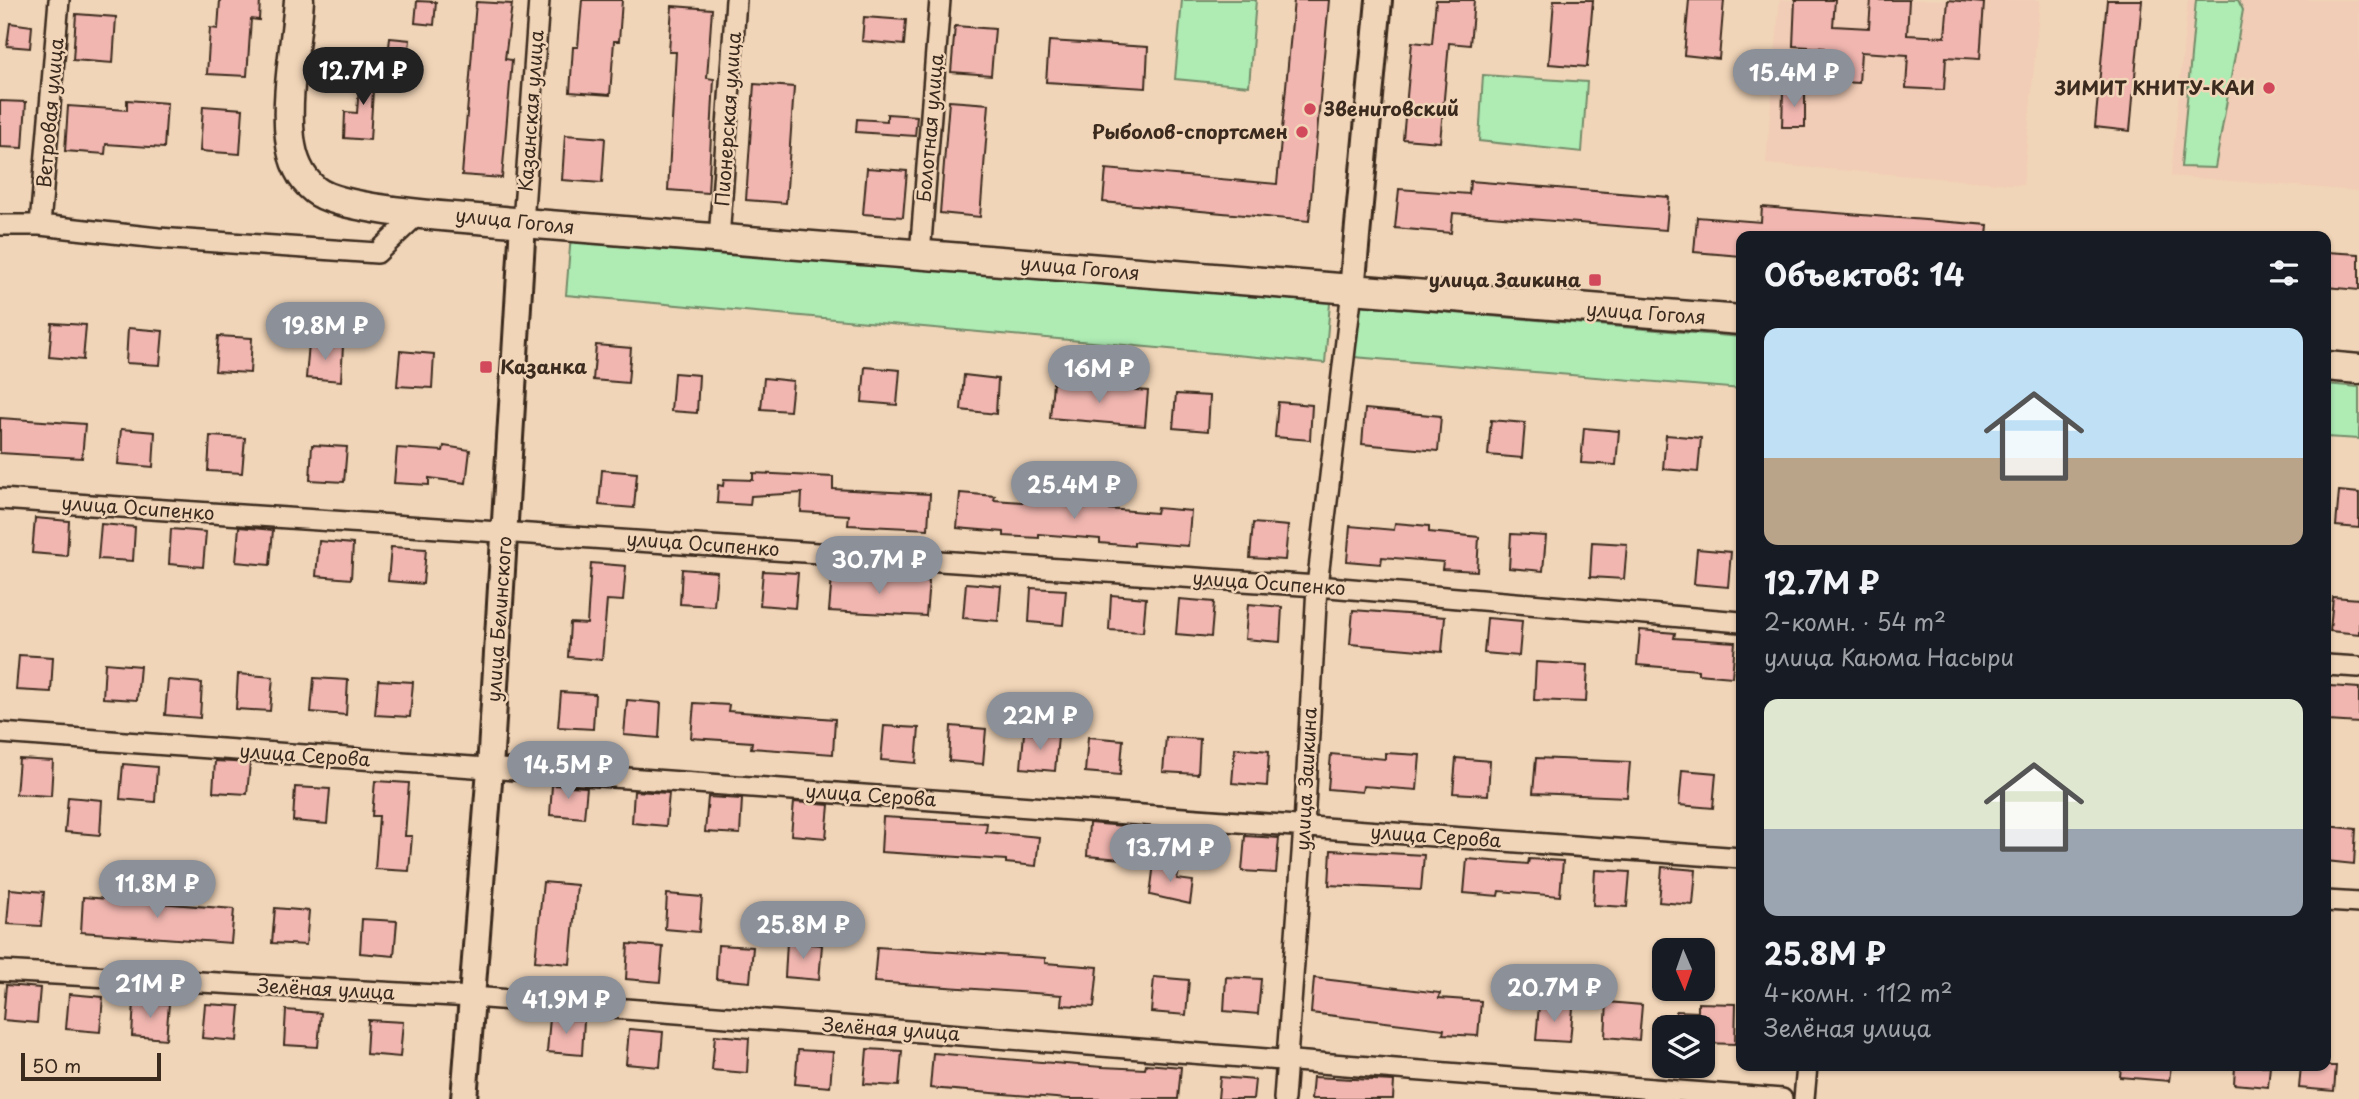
<!DOCTYPE html>
<html lang="ru">
<meta charset="utf-8">
<style>
:root{--surface:#171b24;--page:#242831;--text:#f1f3f6;--muted:#9ea1a6;--accent:#8c9099}
body{margin:0;font-family:"Playpen Sans",sans-serif;background:var(--page);color:var(--text);height:100vh;display:flex;flex-direction:column;font-size:26px;white-space:nowrap}
*{box-sizing:border-box;margin:0}
p{font-size:23px;color:var(--muted)}
.icon{flex:none;width:38px;height:38px;fill:none;stroke:currentColor;stroke-width:2;stroke-linecap:round;stroke-linejoin:round}
.map{position:relative;flex:1;overflow:hidden}
.panel{position:absolute;left:1736px;top:231px;width:595px;height:840px;display:flex;flex-direction:column;background:var(--surface);border-radius:14px;box-shadow:0 2px 5px #0004}
.panel>*{flex:none}
.needle{width:46px;rotate:178deg}
.tools{position:absolute;left:1652px;top:938px;display:grid;gap:14px}
.tools a{display:grid;place-items:center;width:63px;height:63px;border-radius:14px;background:var(--surface);box-shadow:0 2px 5px #0004;font-size:35px}
.scale{position:absolute;left:21px;bottom:18px;width:140px;box-sizing:border-box;padding-left:7px;border:4px solid #3b2a1e;border-top:0;font-size:19px;line-height:24px;white-space:nowrap;color:#3b2a1e;-webkit-text-stroke:5px #f1d5b8;paint-order:stroke}
.price{position:absolute;translate:-50% -60px;padding:0 16px;border-radius:24px;background:var(--accent);color:#fff;font-size:23px;line-height:46px;filter:drop-shadow(0 2px 4px #0008)}
.price::after{content:'';position:absolute;left:50%;top:42px;width:21px;height:16px;margin-left:-10px;background:inherit;clip-path:polygon(0 0,100% 0,50% 100%)}
.price.on{background:#222;color:#fff}
ul{padding:0;list-style:none}
li{display:grid;align-content:center;gap:14px;height:371px;padding:0 28px}
li span{display:grid;place-items:center;height:217px;border-radius:14px;color:#555}
li>.icon{margin-inline-start:auto}
span .icon{width:126px;height:126px;fill:#fffc;stroke-width:1}
li b{font-size:30px}
h2{display:flex;justify-content:space-between;align-items:center;height:84px;padding:0 28px;font-size:30px}
.map>svg:first-child{display:block}
</style>
<div class="map">
<svg width="2359" height="1099" viewBox="0 0 2359 1099">
<rect width="100%" height="100%" fill="#f1d5b8"/>
<filter id="ink" filterUnits="userSpaceOnUse"><feTurbulence type="fractalNoise" baseFrequency=".0143" numOctaves="2"/><feDisplacementMap in="SourceGraphic" scale="14" xChannelSelector="R" yChannelSelector="G"/><feConvolveMatrix kernelMatrix="1 2 1 2 8 2 1 2 1" color-interpolation-filters="sRGB"/></filter>
<g filter="url(#ink)">
<path fill="#f1ccb6" d="M1780,0h260l-17,185 -257,-21z
M2188,0h171v191l-188,-15z"/>
<path fill="#aeecb4" stroke="#748b69" stroke-width="2" d="M1182,0h74l-7,86 -74,-7z
M2196,0h42l5,10 -28,158 -34,-1z
M1483,75l104,7 -5,70 -103,-11z
M571,235l759,68 -5,60 -759,-68z
M1358,305l383,32v52l-387,-32z
M2326,384l33,3v52l-33,-2z"/>
<path fill="#f1b6b0" stroke="#3b2a1e" stroke-width="2" d="M220,0h40l-1,20 -8,-1 -4,57 -40,-2 3,-46 8,1z
M582,0h40l-3,41h-5l-4,54 -40,-3 3,-45h5z
M1294,0h35l-20,221 -206,-19 3,-33 171,15z
M1436,0h38l-4,45 -21,-2 -9,99 -37,-3 9,-97 20,2z
M1554,0h39l-6,67 -38,-3z
M1689,0h35l-5,59 -35,-4z
M1795,0h40l-2,26 36,2 2,-28h38l-2,35 38,2 3,-37 36,3 -4,56 -34,-2 -2,33 -38,-2 2,-33 -47,-3 -2,31 -36,-2 2,-33 -32,-2z
M2107,0h35l-12,131 -35,-4z
M417,1l19,1 -2,23 -19,-2z
M476,2l36,2 -7,55 7,1 -10,118 -40,-3z
M672,6l40,3 -5,69 7,1 -6,114 -40,-3 8,-138h-7z
M76,14l40,3 -3,46 -40,-3z
M864,17l42,3 -2,25 -42,-4z
M10,23l22,3 -2,22 -23,-2z
M955,26l40,3 -4,46 -40,-3z
M390,38l20,2 -2,17 -20,-2z
M1049,41l99,6 -2,41 -100,-6z
M360,72l23,1 -1,18 -9,-1 -3,50 -26,-2 1,-26 12,1z
M754,84l40,3 -8,116 -40,-3z
M1783,91h22v36h-23z
M127,100l40,3 -3,45 -58,-4 -1,10 -40,-3 3,-45 59,4z
M0,101l26,1 -3,46 -23,-1z
M949,101l40,3 -9,113 -40,-4z
M203,106l40,3 -3,45 -40,-3z
M887,114l30,2 -2,20 -59,-4 1,-13 30,2z
M565,135l40,3 -3,45 -40,-3z
M867,168l40,3 -4,46 -40,-3z
M1470,181l199,16 -3,33 -213,-17 -2,20 -56,-5 4,-39 70,5z
M1762,207l226,18 -1,11h-246v20l-47,-4 3,-35 64,5z
M2326,252l33,2v36l-33,-3z
M52,323l34,2 -3,35 -34,-3z
M128,328l35,3 -3,34 -34,-2z
M218,336l34,2 -2,35 -35,-2z
M309,343l34,3 -2,35 -35,-3z
M596,345l35,3 -3,35 -35,-3z
M400,351l34,3 -2,34 -35,-2z
M865,367l35,3 -3,35 -35,-3z
M674,373l25,2 -2,38 -26,-2z
M964,375l34,4 -2,35 -35,-4z
M764,378l29,3 -3,30 -29,-2z
M1053,383l95,8 -3,35 -95,-8z
M1176,394l34,2 -2,35 -35,-3z
M1278,402l34,3 -2,35 -35,-3z
M1365,409l76,7 -3,35 -76,-7z
M0,418l85,6 -3,34 -82,-5z
M1491,420l34,3 -3,35 -34,-3z
M1584,428l35,3 -3,34 -35,-2z
M121,429l34,3 -2,35 -35,-3z
M1666,435l35,3 -3,34 -35,-3z
M210,436l35,2 -3,35 -34,-2z
M312,445l35,2 -3,35 -34,-2z
M444,446l26,4 -4,33 -37,-5v7l-35,-2 3,-35 46,3z
M602,470l35,3 -3,35 -35,-3z
M753,473l80,4v12l97,5 -2,35 -80,-4 1,-10 -48,-3 1,-19 -51,3 -1,9 -33,-2 1,-18 5,1 1,-7 29,1z
M2339,491l20,2v35l-23,-2z
M960,493l35,3 -1,4 56,4v-4l35,3 -1,4 72,6 1,-5 34,3 -3,35 -54,-4v4l-34,-3v-4l-61,-5v4l-35,-2v-4l-47,-4z
M35,518l34,3 -2,35 -35,-3z
M1253,523l35,3 -3,34 -35,-2z
M1395,523l34,3v6l50,5 -2,34 -35,-2 1,-7 -61,-5 -1,7 -34,-3 3,-35 44,4z
M101,524l34,3 -2,34 -35,-2z
M239,527l34,3 -3,35 -34,-3z
M171,529l35,3 -3,35 -34,-3z
M1511,534l35,2 -3,35 -34,-3z
M319,541l34,3 -2,35 -35,-3z
M1592,542l35,2 -3,35 -34,-2z
M391,547l35,2 -3,35 -35,-3z
M1697,549l34,3 -3,35 -34,-3z
M591,563l35,3 -3,35 -16,-1 -5,60 -34,-3 2,-34 17,1z
M682,569l35,3 -3,34 -34,-2z
M763,571l35,2 -3,35 -35,-3z
M832,576l97,5 -3,35 -97,-5z
M966,583l35,3 -3,35 -35,-3z
M1031,588l35,2 -3,35 -34,-3z
M1111,595l35,3 -3,34 -34,-2z
M2333,597l26,2v35l-29,-3z
M1179,599l35,3 -3,35 -35,-3z
M1248,604l34,3 -2,35 -35,-3z
M1353,610l92,7 -3,35 -92,-8z
M1487,618l35,3 -3,35 -35,-3z
M1640,630l35,3 -1,5 61,4 -3,35 -34,-3v-4l-61,-5z
M19,655l34,2 -2,35 -35,-2z
M1536,662l52,3 -2,37 -52,-2z
M105,663l35,3 -3,34 -34,-2z
M238,674l35,3 -3,34 -34,-2z
M314,678l34,2 -2,35 -35,-3z
M168,680l34,3 -2,35 -35,-3z
M378,680l35,2 -3,35 -35,-2z
M2330,686l29,2v35l-31,-2z
M561,692l34,2 -2,35 -35,-2z
M627,700l34,3 -2,35 -35,-3z
M694,703l35,2 -1,6 107,8 -2,35 -82,-6 1,-6 -61,-4z
M884,726l35,2 -3,35 -35,-3z
M951,726l35,3 -3,35 -34,-3z
M1024,733l34,3 -3,35 -34,-3z
M1088,737l35,3 -3,35 -35,-3z
M1166,737l34,2 -2,35 -35,-2z
M1235,748l34,3 -2,35 -35,-3z
M1385,753l35,2 -3,35 -54,-4 -1,6 -34,-3 3,-35 54,5z
M1456,758l34,3 -2,34 -35,-2z
M1536,758l94,4 -3,35 -94,-4z
M19,759l34,2 -2,35 -35,-2z
M215,761l35,2 -3,31 -34,-2z
M123,764l34,3 -2,35 -35,-3z
M1682,770l34,3 -3,35 -34,-3z
M375,781l34,2 -4,53h7l-3,35 -34,-2 4,-53h-7z
M552,785l35,2 -3,31 -34,-3z
M295,787l35,2 -3,35 -34,-3z
M634,791l35,2 -3,33 -34,-3z
M68,797l34,3 -2,35 -35,-3z
M708,797l34,2 -2,35 -35,-2z
M794,802l35,3 -3,33 -35,-3z
M883,817l104,6 -1,9 53,5 -3,29 -30,-3v-3l-125,-8z
M1089,823l35,3 -3,33 -34,-3z
M2326,826l30,3 -2,35 -28,-3z
M1245,836l34,2 -3,35 -34,-2z
M1331,850l93,5 -3,35 -92,-5z
M1467,859l61,5 1,-5 34,2 -3,35 -61,-5 -1,5 -34,-3z
M1154,863l21,2 -1,3 5,1 -2,10 16,2 -3,23 -40,-9z
M1662,867l34,3 -3,35 -34,-3z
M1595,870l35,2 -3,35 -34,-2z
M543,882l34,3 -7,79 -35,-3z
M10,889l34,3 -3,34 -34,-2z
M667,894l35,3 -3,35 -34,-3z
M83,897l151,12 -3,34 -150,-11z
M275,908l34,3 -3,34 -34,-2z
M362,919l35,2 -3,35 -34,-3z
M787,942l35,3 -3,35 -34,-3z
M628,944l35,3 -3,35 -34,-3z
M718,945l35,2 -3,35 -34,-3z
M877,947l168,11v5l53,4 -4,40 -33,-2 1,-10 -188,-13z
M1154,977l35,3 -3,35 -35,-3z
M1226,977l35,2 -3,35 -34,-3z
M1314,978l126,15 -1,5 42,3 -3,35 -35,-2 1,-5 -133,-16z
M6,985l34,3 -3,35 -34,-3z
M69,994l34,3 -3,35 -34,-3z
M134,1001l35,3 -3,35 -34,-3z
M1607,1002l35,3 -3,35 -34,-3z
M1698,1003l38,1 -1,40 -32,-1v-16h-27v-16l22,1z
M205,1004l35,2 -3,35 -35,-3z
M1539,1005l34,3 -3,34 -34,-2z
M286,1010l35,3 -3,34 -34,-2z
M550,1018l34,2 -2,35 -35,-3z
M368,1020l35,2 -3,35 -34,-3z
M629,1029l34,3 -3,35 -34,-3z
M715,1035l34,3 -2,35 -35,-3z
M867,1049l35,2 -3,35 -35,-2z
M798,1050l35,2 -3,35 -35,-3z
M933,1053l169,14 43,2 1,-5 35,3 -3,32h-110l-138,-11z
M2121,1066h50l-2,15 -49,-4z
M2235,1066h35l-2,21 -34,-3z
M2301,1066h35l-2,25 -35,-3z
M1220,1077l35,3 -2,19h-35z
M1313,1077l81,4 -1,18h-82z"/>
<g fill="none" stroke-linecap="round" stroke-linejoin="round">
<defs>
<path id="minor" d="M523,223l16,-223
M0,225h40l118,13 219,15 43,-41
M40,225l19,-225
M719,239l17,-239
M920,255l20,-255
M0,499l1317,87 424,36
M2326,665l33,2
M0,733l1741,125
M2326,901l33,2
M0,971l472,26 1310,102
M1284,1099l20,-273 13,-240 35,-296
M1804,1099l3,-33"/>
<path id="tertiary" d="M1352,290l27,-290
M464,1099l26,-330 33,-546"/>
<path id="secondary" d="M299,0c-3,43 -14,96 -9,138 2,19 9,39 25,52 28,23 165,28 208,33l1218,97
M2326,366l33,3"/>
</defs>
<use href="#minor" stroke="#3b2a1e" stroke-width="24"/>
<use href="#tertiary" stroke="#3b2a1e" stroke-width="30"/>
<use href="#secondary" stroke="#3b2a1e" stroke-width="33"/>
<use href="#minor" stroke="#f1d5b8" stroke-width="19"/>
<use href="#tertiary" stroke="#f1d5b8" stroke-width="24"/>
<use href="#secondary" stroke="#f1d5b8" stroke-width="28"/>
</g>
</g>
<g fill="#d1495b" stroke="#f1d5b8" stroke-width="2.5">
<circle cx="2269" cy="88" r="7"/>
<circle cx="1310" cy="109" r="7"/>
<circle cx="1302" cy="132" r="7"/>
<rect x="1588" y="273" width="14" height="14" rx="3.5"/>
<rect x="479" y="360" width="14" height="14" rx="3.5"/>
</g>
<g text-anchor="middle" stroke-width="5" stroke-linejoin="round" paint-order="stroke">
<g font-size="19" font-weight="bold" fill="#3b2a1e" stroke="#f1d5b8" text-anchor="end">
<text x="2255" y="95">ЗИМИТ КНИТУ-КАИ</text>
<text x="1324" y="116" text-anchor="start">Звениговский</text>
<text x="1288" y="139">Рыболов-спортсмен</text>
<text x="1581" y="287">улица Заикина</text>
<text x="500" y="374" text-anchor="start">Казанка</text>
</g>
<g font-size="19" fill="#3b2a1e" stroke="#f1d5b8">
<text transform="translate(531 111) rotate(-86)" y="7">Казанская улица</text>
<text transform="translate(50 113) rotate(-85)" y="7">Ветровая улица</text>
<text transform="translate(728 119) rotate(-86)" y="7">Пионерская улица</text>
<text transform="translate(930 128) rotate(-85)" y="7">Болотная улица</text>
<text transform="translate(515 221) rotate(6)" y="7">улица Гоголя</text>
<text transform="translate(1080 268) rotate(5)" y="7">улица Гоголя</text>
<text transform="translate(1646 313) rotate(4)" y="7">улица Гоголя</text>
<text transform="translate(138 508) rotate(4)" y="7">улица Осипенко</text>
<text transform="translate(703 544) rotate(4)" y="7">улица Осипенко</text>
<text transform="translate(1269 583) rotate(4)" y="7">улица Осипенко</text>
<text transform="translate(499 619) rotate(-86)" y="7">улица Белинского</text>
<text transform="translate(305 755) rotate(4)" y="7">улица Серова</text>
<text transform="translate(1306 779) rotate(-87)" y="7">улица Заикина</text>
<text transform="translate(871 795) rotate(4)" y="7">улица Серова</text>
<text transform="translate(1436 836) rotate(4)" y="7">улица Серова</text>
<text transform="translate(326 989) rotate(3)" y="7">Зелёная улица</text>
<text transform="translate(891 1029) rotate(4)" y="7">Зелёная улица</text>
</g>
</g>
</svg>
<div class="tools">
<a><svg class="needle" viewBox="-14 -14 28 28"><path d="M0-13l5 13h-10z" fill="#e53935"/><path d="M0 13l5-13h-10z" fill="#9ea1a6"/></svg></a>
<a><svg class="icon" aria-label="layers" viewBox="0 0 24 24"><path d="M12 4l9 5-9 5-9-5zM3 14l9 5 9-5"/></svg></a>
</div>
<div class="scale">50 m</div>
<b class="price on" style="left:363px;top:107px">12.7M ₽</b>
<b class="price" style="left:1794px;top:109px">15.4M ₽</b>
<b class="price" style="left:325px;top:362px">19.8M ₽</b>
<b class="price" style="left:1099px;top:405px">16M ₽</b>
<b class="price" style="left:1074px;top:521px">25.4M ₽</b>
<b class="price" style="left:879px;top:596px">30.7M ₽</b>
<b class="price" style="left:1040px;top:752px">22M ₽</b>
<b class="price" style="left:568px;top:801px">14.5M ₽</b>
<b class="price" style="left:1170px;top:884px">13.7M ₽</b>
<b class="price" style="left:157px;top:920px">11.8M ₽</b>
<b class="price" style="left:803px;top:961px">25.8M ₽</b>
<b class="price" style="left:150px;top:1020px">21M ₽</b>
<b class="price" style="left:1554px;top:1024px">20.7M ₽</b>
<b class="price" style="left:566px;top:1036px">41.9M ₽</b>
<section class="panel">
<h2>Объектов: 14<svg class="icon" aria-label="filters" viewBox="0 0 24 24"><path d="M4 7h16M4 17h16"/><circle cx="9" cy="7" r="2"/><circle cx="15" cy="17" r="2"/></svg></h2>
<ul>
<li><span style="background:linear-gradient(#bfe0f5 60%,#b9a48a 0)"><svg class="icon" aria-label="home" viewBox="0 0 24 24"><path d="M3 11l9-7 9 7M6 9v11h12V9"/></svg></span><div><b>12.7M ₽</b><p>2-комн. · 54 m²</p><p>улица Каюма Насыри</p></div></li>
<li><span style="background:linear-gradient(#dfe7d0 60%,#9aa5b1 0)"><svg class="icon" aria-label="home" viewBox="0 0 24 24"><path d="M3 11l9-7 9 7M6 9v11h12V9"/></svg></span><div><b>25.8M ₽</b><p>4-комн. · 112 m²</p><p>Зелёная улица</p></div></li>
</ul>
</section>
</div>
